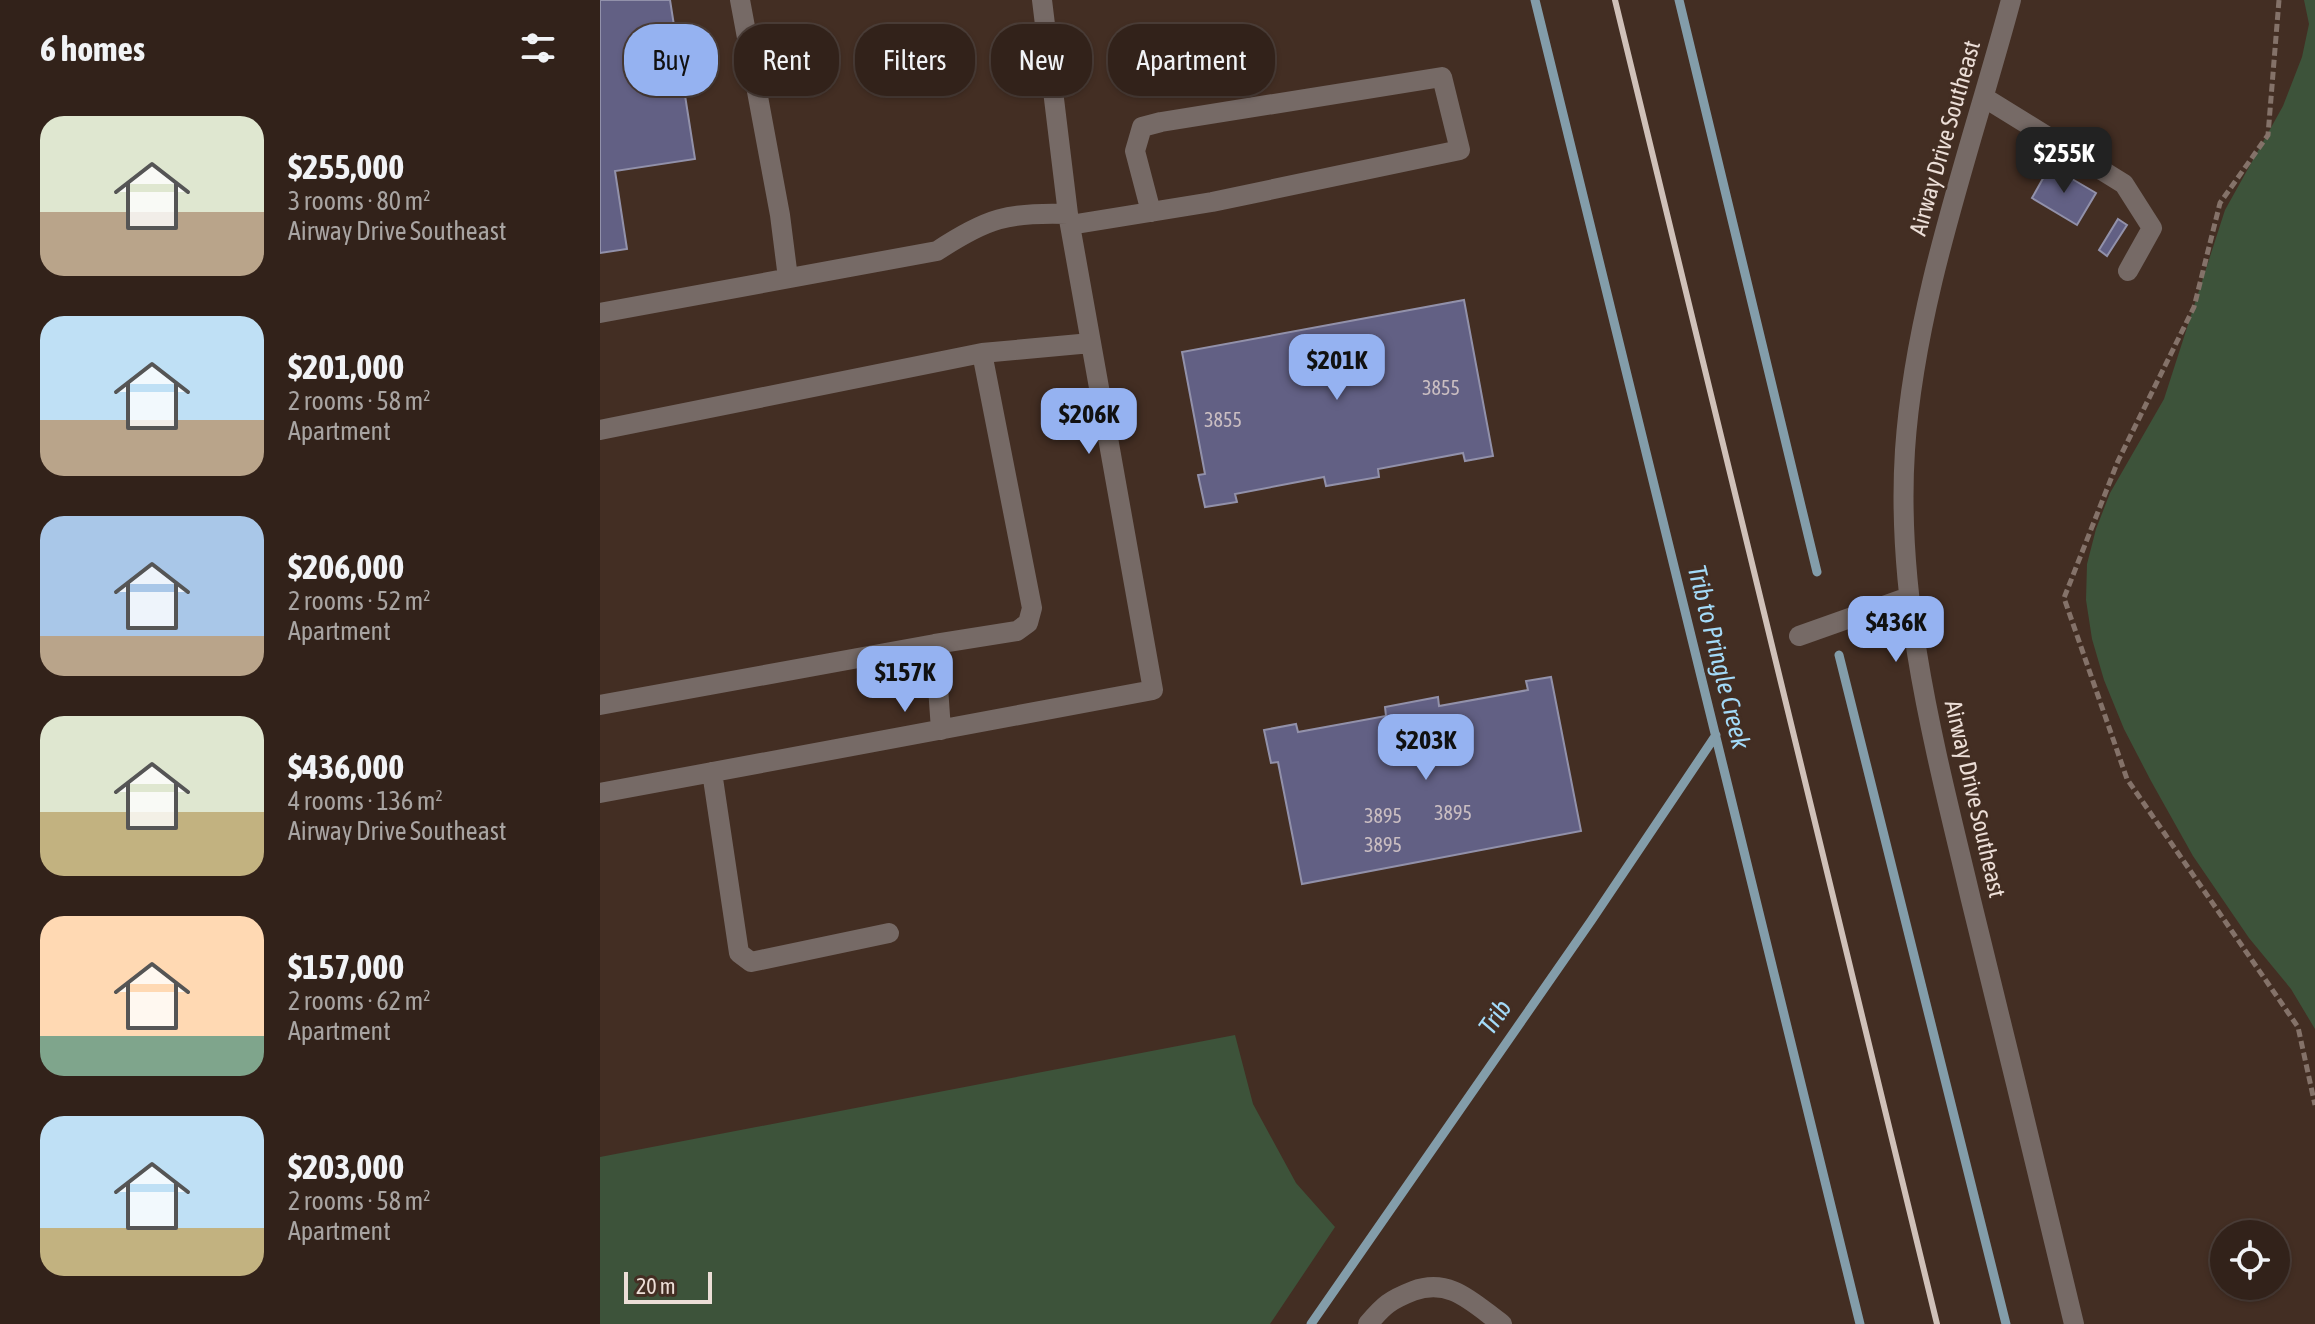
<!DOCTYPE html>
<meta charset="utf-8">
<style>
:root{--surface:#32221a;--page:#3a2a23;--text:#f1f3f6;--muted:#a8a4a2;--line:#4d3f39;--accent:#95b2f1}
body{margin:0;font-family:"Asap Condensed",sans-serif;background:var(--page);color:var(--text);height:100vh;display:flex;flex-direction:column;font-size:30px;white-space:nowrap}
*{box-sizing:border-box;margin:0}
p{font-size:26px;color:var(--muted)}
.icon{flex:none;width:44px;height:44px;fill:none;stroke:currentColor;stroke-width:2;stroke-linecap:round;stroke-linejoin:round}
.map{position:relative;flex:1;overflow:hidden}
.panel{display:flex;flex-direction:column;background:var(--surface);width:600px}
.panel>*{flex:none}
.banner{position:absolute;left:24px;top:24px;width:760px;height:72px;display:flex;gap:16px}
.tools{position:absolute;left:1610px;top:1220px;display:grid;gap:16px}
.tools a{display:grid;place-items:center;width:80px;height:80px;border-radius:50%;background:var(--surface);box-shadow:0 2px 6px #0004,0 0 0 2px var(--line);font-size:40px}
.scale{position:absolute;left:24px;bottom:20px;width:88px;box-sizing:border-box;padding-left:8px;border:4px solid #ecded7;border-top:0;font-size:22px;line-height:28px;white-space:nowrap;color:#ecded7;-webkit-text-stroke:6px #432e23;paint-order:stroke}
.price{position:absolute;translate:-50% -68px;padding:0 18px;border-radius:16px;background:var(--accent);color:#111;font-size:26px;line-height:52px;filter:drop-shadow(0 2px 4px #0008)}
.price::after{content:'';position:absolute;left:50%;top:48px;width:24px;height:18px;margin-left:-12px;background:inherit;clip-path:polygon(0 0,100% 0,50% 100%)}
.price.current{background:#222;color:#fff}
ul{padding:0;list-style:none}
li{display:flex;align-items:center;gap:24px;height:200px;padding:0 40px}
li span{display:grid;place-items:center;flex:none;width:224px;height:160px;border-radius:24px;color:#555}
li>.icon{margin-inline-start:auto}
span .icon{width:96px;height:96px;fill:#fffc;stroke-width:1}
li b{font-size:34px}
h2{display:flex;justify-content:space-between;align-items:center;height:96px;padding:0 40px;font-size:34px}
.tag{padding:0 28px;border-radius:32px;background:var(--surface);box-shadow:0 2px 6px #0004,0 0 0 2px var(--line);font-size:28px;line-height:72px}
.tag.current{background:var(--accent);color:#111}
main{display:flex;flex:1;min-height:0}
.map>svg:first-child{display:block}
</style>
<main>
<section class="panel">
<h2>6 homes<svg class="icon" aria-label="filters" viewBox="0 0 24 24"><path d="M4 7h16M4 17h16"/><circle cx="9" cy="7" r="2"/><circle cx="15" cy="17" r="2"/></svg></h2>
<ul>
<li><span style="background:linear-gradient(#dfe7d0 60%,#b9a48a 0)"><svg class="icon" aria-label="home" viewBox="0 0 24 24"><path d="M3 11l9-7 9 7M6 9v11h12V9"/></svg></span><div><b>$255,000</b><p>3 rooms · 80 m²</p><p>Airway Drive Southeast</p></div></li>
<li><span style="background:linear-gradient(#bfe0f5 65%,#b9a48a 0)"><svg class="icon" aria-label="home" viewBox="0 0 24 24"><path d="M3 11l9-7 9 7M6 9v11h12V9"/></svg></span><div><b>$201,000</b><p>2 rooms · 58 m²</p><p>Apartment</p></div></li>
<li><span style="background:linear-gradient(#a9c7e8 75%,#b9a48a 0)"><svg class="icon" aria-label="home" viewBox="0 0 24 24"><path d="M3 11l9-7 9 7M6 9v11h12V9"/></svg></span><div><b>$206,000</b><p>2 rooms · 52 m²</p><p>Apartment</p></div></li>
<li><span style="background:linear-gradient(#dfe7d0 60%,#c2b280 0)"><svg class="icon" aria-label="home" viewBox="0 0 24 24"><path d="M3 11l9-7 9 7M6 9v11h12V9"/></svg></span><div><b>$436,000</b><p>4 rooms · 136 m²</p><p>Airway Drive Southeast</p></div></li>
<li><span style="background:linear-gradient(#ffd9b3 75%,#7fa58c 0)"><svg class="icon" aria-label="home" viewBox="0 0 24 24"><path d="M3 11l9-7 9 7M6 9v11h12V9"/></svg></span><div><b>$157,000</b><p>2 rooms · 62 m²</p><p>Apartment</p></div></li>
<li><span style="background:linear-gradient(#bfe0f5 70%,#c2b280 0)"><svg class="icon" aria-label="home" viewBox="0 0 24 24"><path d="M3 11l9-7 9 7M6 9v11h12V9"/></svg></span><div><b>$203,000</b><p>2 rooms · 58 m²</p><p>Apartment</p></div></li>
</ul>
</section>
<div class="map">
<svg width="1715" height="1324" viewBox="0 0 1715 1324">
<rect width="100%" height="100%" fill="#432e23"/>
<path fill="#3d533a" d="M1704,0h11v1029l-24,-40 -42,-51 -56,-82 -42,-75 -27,-52 -20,-49 -12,-41 -6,-39 1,-36 9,-35 14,-36 54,-94 61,-189 58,-104 19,-49 7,-33z
M635,1035l18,69 43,79 39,44 -65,97h-670v-167z"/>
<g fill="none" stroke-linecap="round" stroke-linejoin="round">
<path stroke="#839daa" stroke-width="9" d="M935,0l325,1324
M1079,0l138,572
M1239,655l167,669
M711,1324l280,-403 125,-186"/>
</g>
<path fill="#626084" stroke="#9291aa" stroke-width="2" d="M0,0h70l25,159 -80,12 12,78 -27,4z
M1450,166l46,27 -19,32 -45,-27z
M1518,219l9,6 -20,31 -8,-6z
M864,300l29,156 -28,5 -2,-8 -85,16 1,8 -53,9 -2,-9 -89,17 2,8 -32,5 -7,-32 7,-1 -23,-122z
M951,677l30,154 -279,53 -24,-122 -7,1 -7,-33 32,-6 2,8 88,-16 -1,-9 53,-10 1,9 89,-16 -2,-9z"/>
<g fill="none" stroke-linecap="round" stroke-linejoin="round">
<path stroke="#847269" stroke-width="5" stroke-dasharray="8 4" stroke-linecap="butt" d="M1679,0l-11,135 -48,68 -26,104 -76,154 -54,137 63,181 171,248 17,78"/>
<path stroke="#766a66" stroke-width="20" d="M140,0l40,215 8,63
M1411,0c-39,146 -96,300 -106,450 -10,154 31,302 66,450 35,141 69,283 103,424
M1385,98l139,86 28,44 -24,43
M470,225l142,-23 248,-52 -18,-73 -281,45 -19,5 -7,24 16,61
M0,313l337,-62c50,-33 71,-39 131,-37
M0,430l382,-77
M1199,636l110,-39
M335,644l82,-13 11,-8 4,-15 -50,-255 109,-10
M0,705l335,-61 6,86
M112,772l27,181 12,9 138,-29
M0,793l553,-103 -85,-476 -26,-214
M768,1324c16,-19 22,-24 45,-33 37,-14 60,12 89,33"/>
<path stroke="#d0c1b9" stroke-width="6" d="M1015,0l322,1324"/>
</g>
<g text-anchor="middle" stroke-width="6" stroke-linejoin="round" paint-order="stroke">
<g font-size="20" fill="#cabec2">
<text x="841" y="395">3855</text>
<text x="623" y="427">3855</text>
<text x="853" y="820">3895</text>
<text x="783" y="823">3895</text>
<text x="783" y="852">3895</text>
</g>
<g font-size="24" fill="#ecded7" stroke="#432e23">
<text transform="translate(1345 138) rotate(-74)" y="8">Airway Drive Southeast</text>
<text transform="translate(1375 799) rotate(77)" y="8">Airway Drive Southeast</text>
</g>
<g font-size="26" font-style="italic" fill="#a3daf8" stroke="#432e23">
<text transform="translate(1119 657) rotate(76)" y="9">Trib to Pringle Creek</text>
<text transform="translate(895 1017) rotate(-55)" y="9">Trib</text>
</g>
</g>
</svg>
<div class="tools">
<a><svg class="icon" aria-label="locate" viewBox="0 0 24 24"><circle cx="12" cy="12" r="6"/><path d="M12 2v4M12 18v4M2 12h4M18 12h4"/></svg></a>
</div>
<div class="scale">20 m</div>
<b class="price current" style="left:1464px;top:195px">$255K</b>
<b class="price" style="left:737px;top:402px">$201K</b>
<b class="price" style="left:489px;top:456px">$206K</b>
<b class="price" style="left:1296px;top:664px">$436K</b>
<b class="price" style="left:305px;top:714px">$157K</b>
<b class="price" style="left:826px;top:782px">$203K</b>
<div class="banner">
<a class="tag current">Buy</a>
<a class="tag">Rent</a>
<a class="tag">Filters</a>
<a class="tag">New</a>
<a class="tag">Apartment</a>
</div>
</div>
</main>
